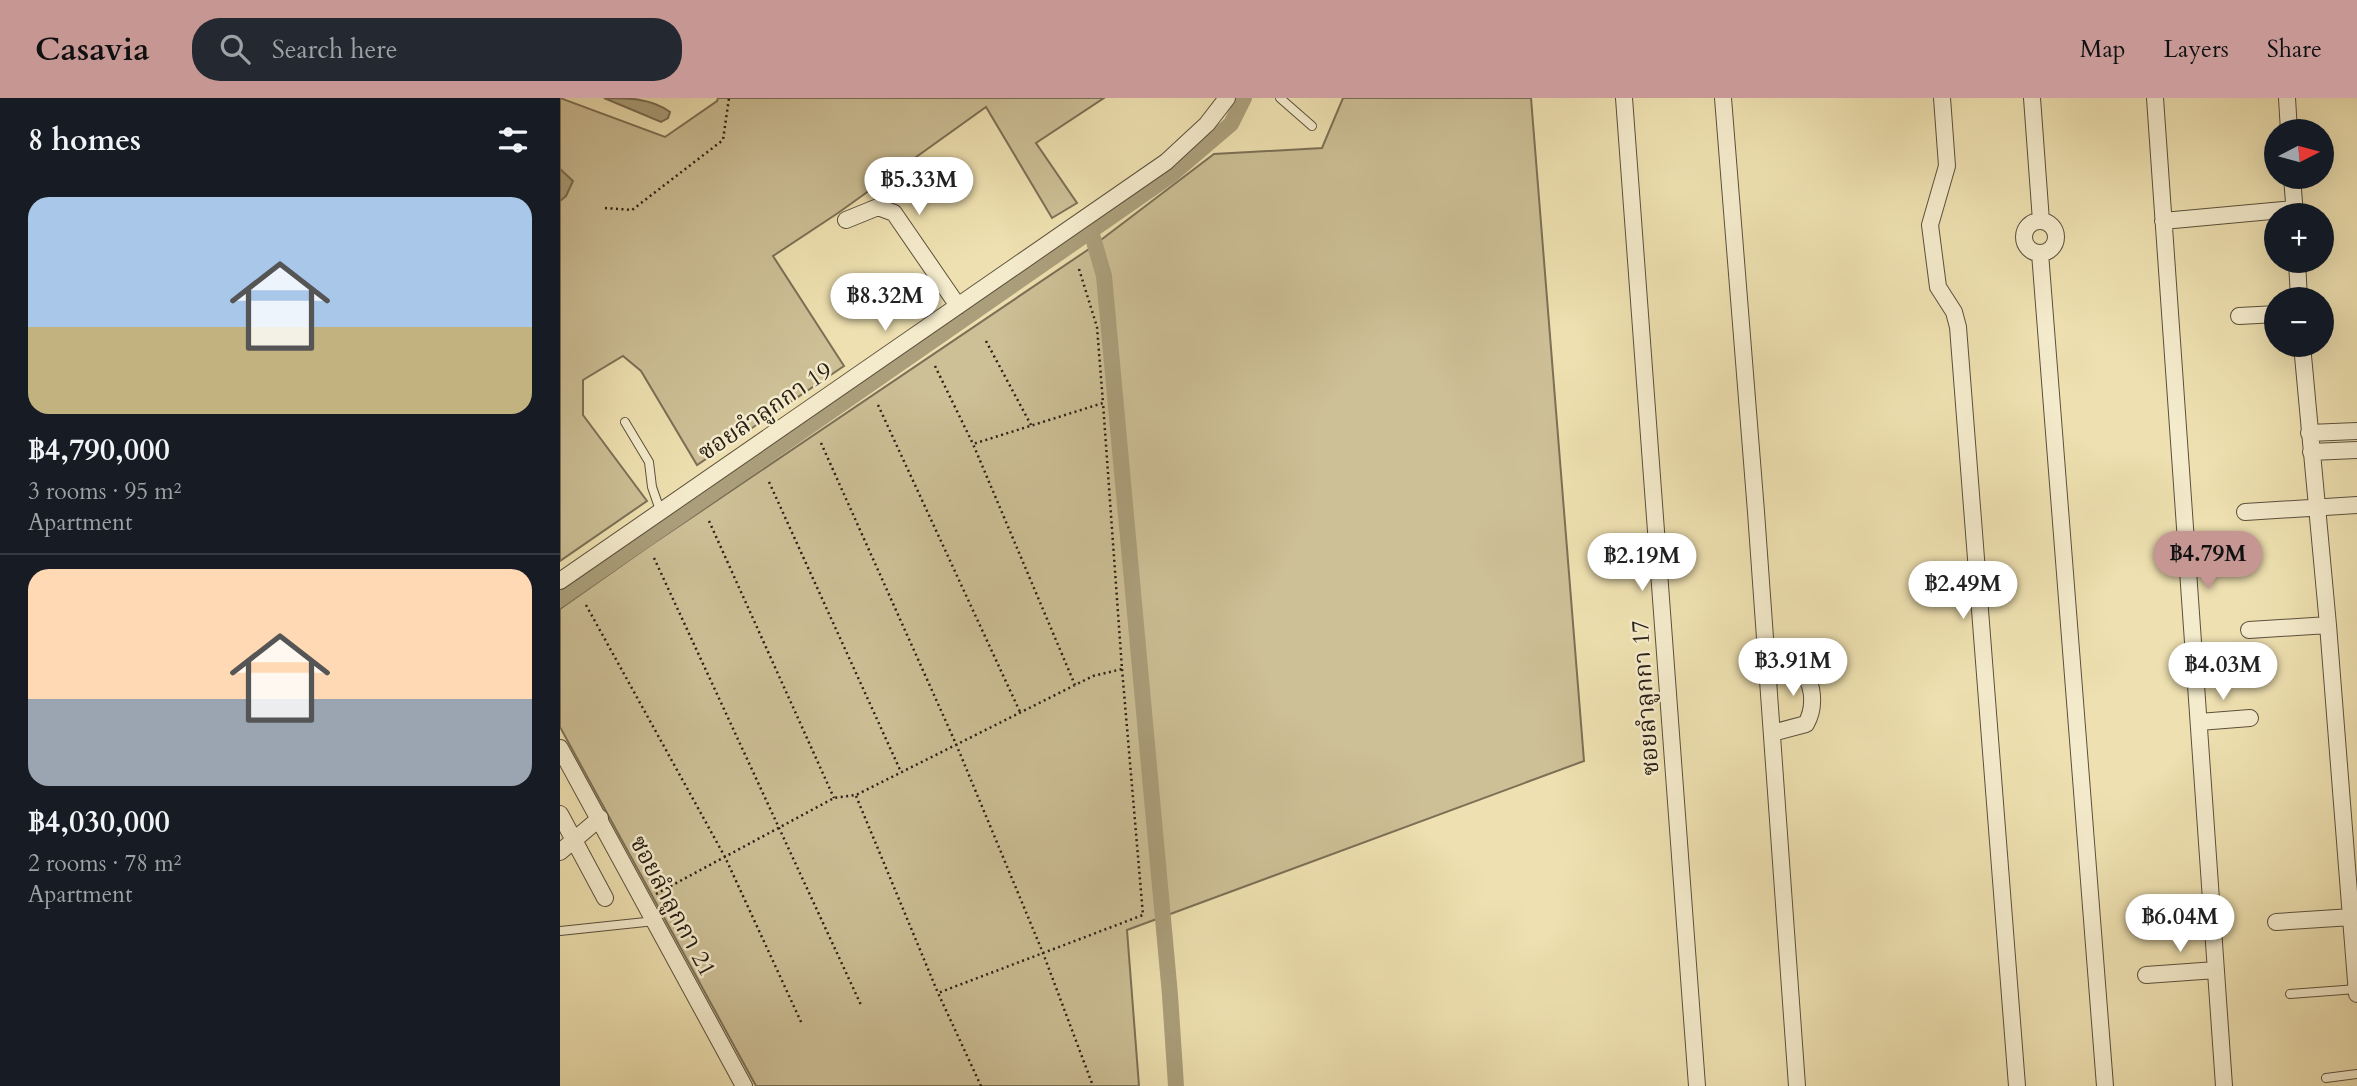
<!DOCTYPE html>
<meta charset="utf-8">
<style>
:root{--surface:#171b24;--page:#242831;--text:#f1f3f6;--muted:#9ea1a6;--line:#363941;--accent:#c59692}
body{margin:0;font-family:Cardo,"Noto Serif Thai",serif;background:var(--page);color:var(--text);height:100vh;display:flex;flex-direction:column;font-size:26px;white-space:nowrap}
*{box-sizing:border-box;margin:0}
p{font-size:23px;color:var(--muted)}
.icon{flex:none;width:38px;height:38px;fill:none;stroke:currentColor;stroke-width:2;stroke-linecap:round;stroke-linejoin:round}
.map{position:relative;flex:1;overflow:hidden}
.sheet{display:flex;flex-direction:column;background:var(--surface);width:560px}
.sheet>*{flex:none}
.needle{width:46px;rotate:84deg}
.buttons{position:absolute;left:1704px;top:21px;display:grid;gap:14px}
.buttons a{display:grid;place-items:center;width:70px;height:70px;border-radius:50%;background:var(--surface);box-shadow:0 7px 28px #0002;font-size:35px}
.price{position:absolute;translate:-50% -60px;padding:0 16px;border-radius:24px;background:#fff;color:#222;font-size:23px;line-height:46px;filter:drop-shadow(0 2px 4px #0008)}
.price::after{content:'';position:absolute;left:50%;top:42px;width:21px;height:16px;margin-left:-10px;background:inherit;clip-path:polygon(0 0,100% 0,50% 100%)}
.price.active{background:var(--accent);color:#111}
ul{padding:0;list-style:none}
li{display:grid;align-content:center;gap:14px;height:371px;padding:0 28px}
li+li{border-top:2px solid var(--line)}
li span{display:grid;place-items:center;height:217px;border-radius:21px;color:#555}
li>.icon{margin-inline-start:auto}
span .icon{width:126px;height:126px;fill:#fffc;stroke-width:1}
li b{font-size:30px}
h2{display:flex;justify-content:space-between;align-items:center;height:84px;padding:0 28px;font-size:30px}
header{display:flex;align-items:center;gap:42px;box-sizing:border-box;height:98px;padding:0 35px;background:var(--accent);color:#111}
header strong{font-size:33px}
nav{display:flex;gap:38px;margin-inline-start:auto;font-size:24px}
.search{width:490px;height:63px;background:var(--page);display:flex;align-items:center;gap:18px;box-sizing:border-box;padding:0 24px;border-radius:28px;color:var(--muted);font-size:26px}
main{display:flex;flex:1;min-height:0}
.map>svg:first-child{display:block}
</style>
<header>
<strong>Casavia</strong>
<div class="search"><svg class="icon" aria-label="search" viewBox="0 0 24 24"><circle cx="10" cy="10" r="6"/><path d="M15 15l6 6"/></svg>Search here</div>
<nav><a>Map</a><a>Layers</a><a>Share</a></nav>
</header>
<main>
<section class="sheet">
<h2>8 homes<svg class="icon" aria-label="filters" viewBox="0 0 24 24"><path d="M4 7h16M4 17h16"/><circle cx="9" cy="7" r="2"/><circle cx="15" cy="17" r="2"/></svg></h2>
<ul>
<li><span style="background:linear-gradient(#a9c7e8 60%,#c2b280 0)"><svg class="icon" aria-label="home" viewBox="0 0 24 24"><path d="M3 11l9-7 9 7M6 9v11h12V9"/></svg></span><div><b>฿4,790,000</b><p>3 rooms · 95 m²</p><p>Apartment</p></div></li>
<li><span style="background:linear-gradient(#ffd9b3 60%,#9aa5b1 0)"><svg class="icon" aria-label="home" viewBox="0 0 24 24"><path d="M3 11l9-7 9 7M6 9v11h12V9"/></svg></span><div><b>฿4,030,000</b><p>2 rooms · 78 m²</p><p>Apartment</p></div></li>
</ul>
</section>
<div class="map">
<svg width="1797" height="988" viewBox="0 0 1797 988">
<rect width="100%" height="100%" fill="#eee0b0"/>
<filter id="stains"><feTurbulence type="fractalNoise" baseFrequency=".00286" numOctaves="4"/><feColorMatrix values="0 0 0 0 .2 0 0 0 0 .09 0 0 0 0 .02 0 0 0 .5 -.17"/></filter>
<radialGradient id="worn" r=".72"><stop offset=".6" stop-color="#630" stop-opacity="0"/><stop offset="1" stop-color="#630" stop-opacity=".3"/></radialGradient>
<path fill="#cdbf96" stroke="#7c7056" stroke-width="2" d="M0,0l105,39 52,-36 1,-3h386l-68,45 41,60 -25,15 -66,-111 -148,106 -65,43 71,110 -147,99 -56,-94 -18,-15 -40,24v35l64,86 -87,60z
M783,0h188l53,663 -457,169 12,156h-383l-196,-359v-118l88,-62 441,-298 125,-95 108,-6z"/>
<path fill="#ab9f7b" stroke="#776c52" stroke-width="2" d="M44,0c24,0 47,0 66,14l-2,6 -7,4z
M0,71l13,12 -7,15 -6,5z"/>
<g fill="none" stroke-linecap="round" stroke-linejoin="round">
<path stroke="#ab9f7b" stroke-width="16" d="M531,133l13,45 66,719 6,91
M0,501l610,-423 61,-52 13,-26"/>
<defs>
<path id="lane" d="M720,0l32,28
M65,324l24,40 3,25 8,23
M0,833l95,-10
M1730,896l67,-5
M1766,980l31,-4"/>
<path id="street" d="M1064,0l73,988
M1163,0l33,414 41,574
M1382,0l5,68 -17,59 8,62 16,25 4,15 59,759
M1472,0l9,123
M1595,0l69,988
M1727,0l2,33
M1732,79l3,38
M286,122l32,-13 16,6 64,93
M1603,123l131,-12
M1464 139a16 16 0 1 1 32 0a16 16 0 1 1-32 0Z
M1480,155l65,833
M1737,163l2,38
M1679,218l38,-2
M1742,247l26,280 29,369
M1749,335l48,-2
M1751,354l46,-2
M1685,414l112,-7
M0,483l606,-419 41,-38 20,-26
M1689,532l79,-5
M1207,567c9,1 20,0 28,4 21,8 20,39 11,55l-34,9
M1639,624l51,-4
M0,650l184,338
M0,716l45,84
M0,754l40,-34
M1716,824l76,-5
M1586,877l70,-5"/>
</defs>
<use href="#lane" stroke="#5b503c" stroke-width="10"/>
<use href="#street" stroke="#5b503c" stroke-width="18"/>
<path stroke="#2a2015" stroke-width="2.5" stroke-dasharray="2 3.5" stroke-linecap="butt" d="M45,110l27,2 91,-70 6,-42
M519,171l18,58 6,76
M426,243l45,84
M375,268l38,78
M318,307l142,307
M261,345l135,301 87,209 50,133
M209,384l132,290
M149,423l125,277
M94,460l207,447
M26,507l139,252 77,167
M296,698l82,197
M96,796l178,-96 22,-3 237,-119 29,-7 -19,-266 -130,41 102,241
M421,988l-43,-93 205,-78 -21,-246"/>
<use href="#lane" stroke="#f4ebcc" stroke-width="8"/>
<use href="#street" stroke="#f4ebcc" stroke-width="16"/>
</g>
<g text-anchor="middle" stroke-width="5" stroke-linejoin="round" paint-order="stroke">
<g font-size="24" fill="#2a2015" stroke="#f4ebcc">
<text transform="translate(205 313) rotate(-34)" y="8">ซอยลำลูกกา 19</text>
<text transform="translate(1085 600) rotate(-94)" y="8">ซอยลำลูกกา 17</text>
<text transform="translate(113 808) rotate(62)" y="8">ซอยลำลูกกา 21</text>
</g>
</g>
<rect width="100%" height="100%" filter="url(#stains)"/>
<rect width="100%" height="100%" fill="url(#worn)"/>
</svg>
<div class="buttons">
<a><svg class="needle" viewBox="-14 -14 28 28"><path d="M0-13l5 13h-10z" fill="#e53935"/><path d="M0 13l5-13h-10z" fill="#9ea1a6"/></svg></a>
<a>+</a>
<a>−</a>
</div>
<b class="price" style="left:359px;top:119px">฿5.33M</b>
<b class="price" style="left:325px;top:235px">฿8.32M</b>
<b class="price active" style="left:1648px;top:493px">฿4.79M</b>
<b class="price" style="left:1082px;top:495px">฿2.19M</b>
<b class="price" style="left:1403px;top:523px">฿2.49M</b>
<b class="price" style="left:1233px;top:600px">฿3.91M</b>
<b class="price" style="left:1663px;top:604px">฿4.03M</b>
<b class="price" style="left:1620px;top:856px">฿6.04M</b>
</div>
</main>
